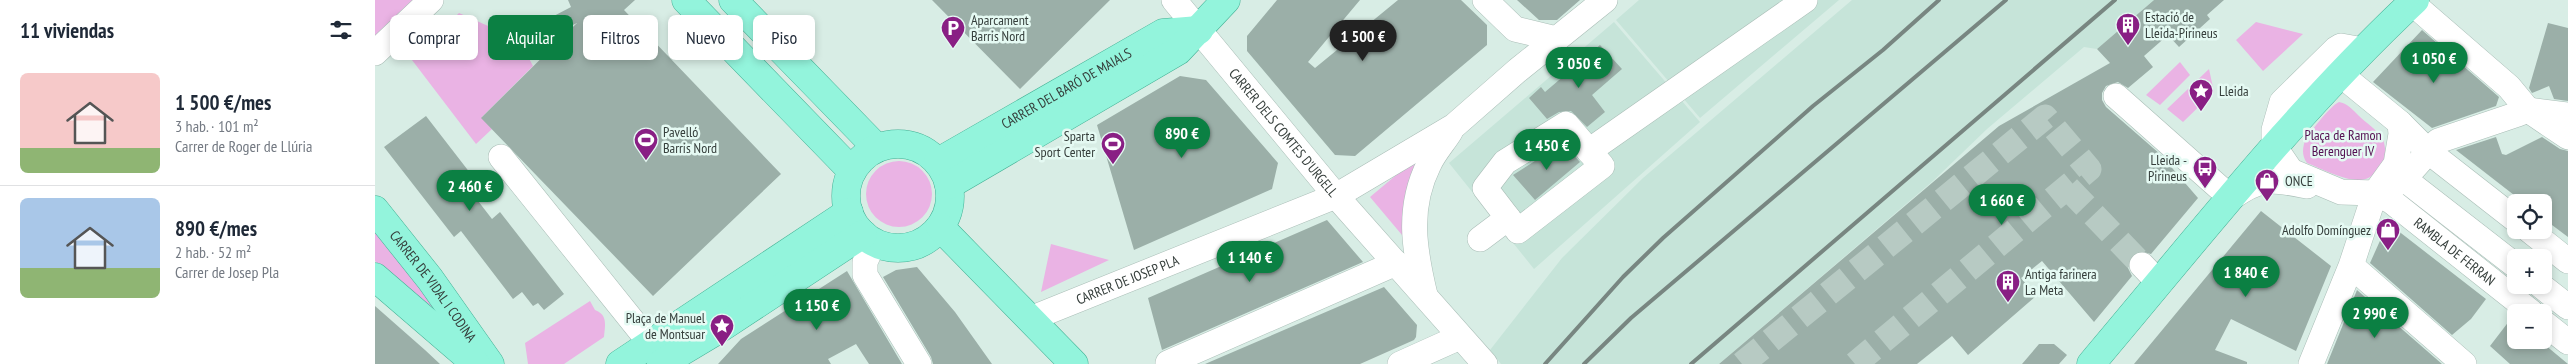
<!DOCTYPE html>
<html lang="es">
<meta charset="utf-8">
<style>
:root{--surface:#fff;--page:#f6f6f7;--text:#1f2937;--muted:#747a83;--line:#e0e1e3;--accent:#0b8043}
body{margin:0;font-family:"PT Sans Narrow",sans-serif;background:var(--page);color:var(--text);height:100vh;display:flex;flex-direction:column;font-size:19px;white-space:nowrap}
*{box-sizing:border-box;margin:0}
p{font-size:16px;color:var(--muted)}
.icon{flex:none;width:28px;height:28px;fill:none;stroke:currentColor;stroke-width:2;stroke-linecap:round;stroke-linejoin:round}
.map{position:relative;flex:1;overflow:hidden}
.details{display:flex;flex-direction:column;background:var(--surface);width:375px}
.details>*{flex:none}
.banner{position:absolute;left:15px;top:15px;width:475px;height:45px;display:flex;gap:10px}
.tools{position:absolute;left:2132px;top:194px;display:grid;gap:10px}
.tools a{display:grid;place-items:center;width:45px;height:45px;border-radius:8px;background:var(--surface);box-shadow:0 2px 8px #0003;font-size:25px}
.price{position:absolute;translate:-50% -42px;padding:0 11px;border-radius:18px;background:var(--accent);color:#fff;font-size:16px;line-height:32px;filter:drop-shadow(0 1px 2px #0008)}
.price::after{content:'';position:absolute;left:50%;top:30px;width:15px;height:11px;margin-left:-8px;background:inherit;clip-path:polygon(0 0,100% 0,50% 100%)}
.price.active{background:#222;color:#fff}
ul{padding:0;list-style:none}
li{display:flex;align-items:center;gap:15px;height:125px;padding:0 20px}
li+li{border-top:1px solid var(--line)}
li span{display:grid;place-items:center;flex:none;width:140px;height:100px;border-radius:8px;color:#555}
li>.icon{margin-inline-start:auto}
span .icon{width:60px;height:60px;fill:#fffc;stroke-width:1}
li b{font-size:21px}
h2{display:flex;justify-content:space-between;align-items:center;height:60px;padding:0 20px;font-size:21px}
.pill{padding:0 18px;border-radius:8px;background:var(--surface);box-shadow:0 2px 8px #0003;font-size:18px;line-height:45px}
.pill.active{background:var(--accent);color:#fff}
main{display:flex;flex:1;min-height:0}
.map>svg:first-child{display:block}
</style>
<main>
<section class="details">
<h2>11 viviendas<svg class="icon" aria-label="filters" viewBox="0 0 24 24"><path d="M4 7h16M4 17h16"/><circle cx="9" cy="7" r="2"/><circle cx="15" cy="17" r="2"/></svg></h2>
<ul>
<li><span style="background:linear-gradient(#f6c9c9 75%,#8fb573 0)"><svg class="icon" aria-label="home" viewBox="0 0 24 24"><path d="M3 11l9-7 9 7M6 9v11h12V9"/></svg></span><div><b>1 500 €/mes</b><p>3 hab. · 101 m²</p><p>Carrer de Roger de Llúria</p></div></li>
<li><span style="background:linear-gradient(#a9c7e8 70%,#8fb573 0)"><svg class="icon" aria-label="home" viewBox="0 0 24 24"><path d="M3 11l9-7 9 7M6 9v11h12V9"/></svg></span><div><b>890 €/mes</b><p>2 hab. · 52 m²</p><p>Carrer de Josep Pla</p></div></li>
</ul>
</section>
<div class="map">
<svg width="2193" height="364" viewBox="0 0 2193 364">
<rect width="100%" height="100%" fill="#d8ede5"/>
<path fill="#c6e4d9" d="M1264,0h200l-139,118 -84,-98z
M1477,0h302l-57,49 -13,-2 -97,82 -54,52 -214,183h-218l-11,-14 72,-92 81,-80z
M1239,22l86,100 -166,147 -85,-106z"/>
<path fill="#eab3e4" d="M0,0h44l-44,44z
M84,13l47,21 5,21 13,-6 9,17 -51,51 10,12 -16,15 -64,-84z
M1881,22l47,12 -40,37 -27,-31z
M1805,62l10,13 -30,30 -14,-10z
M1834,69l5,23 -31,30 -16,-13z
M1964,102c8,1 14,8 19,13 8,8 20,15 25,25 8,19 -8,43 -28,40 -16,-2 -33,-11 -48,-17 -4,-6 -5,-11 -3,-19 2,-8 27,-39 35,-42z
M1044,156l-17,79 -32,-38z
M491 194a33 33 0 1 1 66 0a33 33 0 1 1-66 0Z
M0,222l71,92 -7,6 -64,-59z
M676,244l58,16 -68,32z
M215,301l5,9c13,5 10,15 9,27l-40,27h-36l-3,-21z"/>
<path fill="#9bafa8" d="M193,0h67l-11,10 157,164 -128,122 -172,-178 96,-95 -66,32 -7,-27 29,1 14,-14 3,3 21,-11z
M557,0h178l-90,89z
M902,0h83l-52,62 7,6 83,-68h63l26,25v20l-132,111 -20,-1 -88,-104v-15z
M1142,0h63l-23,20h-18z
M1779,0h70l-17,15 3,4 -31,28 -11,-12 -24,21 9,11 -25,21 -10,-6 -12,4 -4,7v7l4,7 54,47 38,44 -47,56 -12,-3 -7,4 -4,13 4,8 -38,46 -52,-61 -21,17 15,18 -68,59 -16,-19 -35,28h-198l280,-238 111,-63 -13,-14z
M2173,23l20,5v73l-14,-2 -5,-13 -17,7 -3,-5z
M2047,30l77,67 -3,9 -64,22 -59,-46z
M1225,45l22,24 -30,26 13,17 -18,15 -16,-16 -12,1 -12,7 -18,-21 12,-11 4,5z
M805,76l26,4 72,83 -6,26 -138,61 -37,-125z
M51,116l58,75 -9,6 17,22 8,-7 64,82 -20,16 -6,-7 -5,3 -11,-14 -9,7 -52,-68 -7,6 -70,-90z
M2121,137l6,17 4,1 36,-18 18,12 8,2v86l-24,-18v-17h-21l-67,-52z
M1188,143l17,19 -45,38 -22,-25z
M1886,211l70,55 -35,85 -65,-32 -16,31 32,12v2h-113z
M952,220l36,42 -201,88 -14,-52z
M2013,223l98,76 -15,20 -19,16 -82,-72z
M542,267l38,45 37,52h-59l-2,-7 -48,-80 13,-7z
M472,271l55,93h-33l-13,-20 -28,15 3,5h-113l23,-25z
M1009,287l33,38 -1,12 -2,3 -54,24h-155z
M1982,290l85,74h-115z
M0,306l50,44 15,14h-65z
M2138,316l3,3v21h23l29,24h-58l-20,-18z
M1664,344h15l13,11 -8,9h-37z"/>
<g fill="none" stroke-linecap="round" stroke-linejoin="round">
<path stroke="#b7cac3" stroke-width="25" stroke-dasharray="25 12" stroke-linecap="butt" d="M1693,188l74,77
M1367,364l303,-247 44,52 -234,195"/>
<defs>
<g id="minor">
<path id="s1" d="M799,0l162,196 149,168"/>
<path d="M1110,0l30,29 41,10"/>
<path d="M2037,3l97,84 19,23 40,27"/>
<path d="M1988,50l-22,-4 -5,3 -54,53 -8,28v16l17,25 50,21 34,1 15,-5 14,-9 34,-38 80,-27 10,-4 40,5"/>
<path d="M0,53l56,-53"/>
<path d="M1947,72l18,2 60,49 29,29 87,68"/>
<path d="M1741,96l115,102c30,-22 41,-19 76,-12"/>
<path d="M1191,124l36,42 -84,65 -33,-43 20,-26z"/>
<path d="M1214,151l216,-151"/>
<path d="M126,157l150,187"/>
<path d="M2033,182l108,84"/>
<path id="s2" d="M2000,193l16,8 140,111"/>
<path d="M2154,230l39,31"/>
<path d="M1105,239l28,-21"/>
<path d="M499,242l-9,20v13l54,89"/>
<path d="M1767,265l17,18"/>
<path d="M1980,269l109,95"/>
<path d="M2165,285l28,22"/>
<path d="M1050,295c-11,-46 -18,-87 4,-131 5,-11 14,-21 21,-32"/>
<path id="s3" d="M655,319l306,-123 118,-70 64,-56 87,-70"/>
<path d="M2169,323l24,19"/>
<path d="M793,363l228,-100"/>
<path d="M1025,364l60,-27"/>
<path d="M1936,364l40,-98 24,-73 21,-29 5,-30 -1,-11"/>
</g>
<g id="major">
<path d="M311,0l166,171"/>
<path d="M358,0l144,148"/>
<circle cx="523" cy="196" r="52"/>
<path id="s4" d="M563,162l225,-129 36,-3"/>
<path d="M574,185l229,-134 48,-51"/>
<path id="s5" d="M0,210l55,69 60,85"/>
<path d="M565,227l134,137"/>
<path d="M0,277l101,87"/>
<path d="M245,364l229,-152"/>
<path d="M286,364l55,-33 147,-97"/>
<path d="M1716,364c105,-124 205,-253 324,-364"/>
</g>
</defs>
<use href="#minor" stroke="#aabeb7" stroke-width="26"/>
<use href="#major" stroke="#43b094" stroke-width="29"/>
<use href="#minor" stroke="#fff" stroke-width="25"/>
<use href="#major" stroke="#93f4dc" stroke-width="28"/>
<path stroke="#788681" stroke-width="4" d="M1170,364l78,-87 40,-39 150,-132 70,-56 56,-50
M1209,364l47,-46 375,-318
M1316,364l424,-364"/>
</g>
<defs>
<symbol id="building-pin" viewBox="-11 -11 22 30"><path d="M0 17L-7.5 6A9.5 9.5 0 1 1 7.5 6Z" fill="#891f84" stroke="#e5faf3"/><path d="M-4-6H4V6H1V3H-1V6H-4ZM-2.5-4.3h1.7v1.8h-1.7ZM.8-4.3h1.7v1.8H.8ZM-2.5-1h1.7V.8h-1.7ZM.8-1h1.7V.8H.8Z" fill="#fff"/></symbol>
<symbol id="parking-pin" viewBox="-11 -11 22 30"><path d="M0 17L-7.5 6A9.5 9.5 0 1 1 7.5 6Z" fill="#891f84" stroke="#e5faf3"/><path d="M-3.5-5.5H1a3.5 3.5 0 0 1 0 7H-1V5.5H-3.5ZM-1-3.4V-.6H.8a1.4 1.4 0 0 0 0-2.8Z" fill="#fff"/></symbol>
<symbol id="sight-pin" viewBox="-11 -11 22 30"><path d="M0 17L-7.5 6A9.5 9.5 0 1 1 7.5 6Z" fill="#891f84" stroke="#e5faf3"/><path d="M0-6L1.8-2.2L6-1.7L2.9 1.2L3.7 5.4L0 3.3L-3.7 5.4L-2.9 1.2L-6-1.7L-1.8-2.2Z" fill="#fff"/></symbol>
<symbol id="stadium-pin" viewBox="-11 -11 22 30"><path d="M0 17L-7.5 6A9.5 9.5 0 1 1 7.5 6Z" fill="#891f84" stroke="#e5faf3"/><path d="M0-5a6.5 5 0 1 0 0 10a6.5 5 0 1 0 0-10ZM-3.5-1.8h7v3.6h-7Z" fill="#fff"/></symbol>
<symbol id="bus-pin" viewBox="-11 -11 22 30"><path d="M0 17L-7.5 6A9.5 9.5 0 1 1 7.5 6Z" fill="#891f84" stroke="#e5faf3"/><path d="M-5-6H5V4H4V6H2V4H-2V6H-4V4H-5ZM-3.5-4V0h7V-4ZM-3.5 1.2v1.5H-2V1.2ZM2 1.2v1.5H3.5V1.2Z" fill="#fff"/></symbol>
<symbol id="shop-pin" viewBox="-11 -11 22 30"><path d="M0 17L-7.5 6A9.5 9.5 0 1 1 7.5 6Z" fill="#891f84" stroke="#e5faf3"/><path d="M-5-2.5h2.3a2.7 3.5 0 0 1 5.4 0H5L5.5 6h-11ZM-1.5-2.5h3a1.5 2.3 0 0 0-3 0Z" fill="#fff"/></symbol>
</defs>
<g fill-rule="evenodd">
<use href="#building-pin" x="1739" y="11" width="28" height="38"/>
<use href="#parking-pin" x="564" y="14" width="28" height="38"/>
<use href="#sight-pin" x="1812" y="77" width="28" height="38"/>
<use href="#stadium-pin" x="257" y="126" width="28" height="38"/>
<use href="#stadium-pin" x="724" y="130" width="28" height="38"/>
<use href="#bus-pin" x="1816" y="154" width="28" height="38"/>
<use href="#shop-pin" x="1878" y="167" width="28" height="38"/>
<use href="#shop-pin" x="1999" y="216" width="28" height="38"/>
<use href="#building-pin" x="1619" y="268" width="28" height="38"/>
<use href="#sight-pin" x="333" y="312" width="28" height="38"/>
</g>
<g text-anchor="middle" stroke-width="5" stroke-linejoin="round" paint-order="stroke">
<g font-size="14" fill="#353e3b" stroke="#e5faf3" text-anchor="start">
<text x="1770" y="22">Estació de<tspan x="1770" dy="16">Lleida-Pirineus</tspan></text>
<text x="596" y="25">Aparcament<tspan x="596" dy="16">Barris Nord</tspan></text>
<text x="1844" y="96">Lleida</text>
<text x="288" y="137">Pavelló<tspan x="288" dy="16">Barris Nord</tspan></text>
<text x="720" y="141" text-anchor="end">Sparta<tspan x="720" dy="16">Sport Center</tspan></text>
<text x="1812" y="165" text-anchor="end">Lleida -<tspan x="1812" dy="16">Pirineus</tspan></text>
<text x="1910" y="186">ONCE</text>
<text x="1996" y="235" text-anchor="end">Adolfo Domínguez</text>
<text x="1650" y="279">Antiga farinera<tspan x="1650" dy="16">La Meta</tspan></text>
<text x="330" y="323" text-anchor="end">Plaça de Manuel<tspan x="330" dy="16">de Montsuar</tspan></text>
</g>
<g font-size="14" fill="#353e3b" stroke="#e5faf3">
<text dy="5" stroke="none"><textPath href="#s4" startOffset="148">CARRER DEL BARÓ DE MAIALS</textPath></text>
<text dy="5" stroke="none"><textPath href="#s1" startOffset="172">CARRER DELS COMTES D'URGELL</textPath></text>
<text dy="5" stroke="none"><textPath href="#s2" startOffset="99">RAMBLA DE FERRAN</textPath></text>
<text dy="5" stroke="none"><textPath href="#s3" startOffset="105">CARRER DE JOSEP PLA</textPath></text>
<text dy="5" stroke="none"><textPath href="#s5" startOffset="96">CARRER DE VIDAL I CODINA</textPath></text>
</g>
<g font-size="14" fill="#540e51" stroke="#e5faf3">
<text x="1968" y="140">Plaça de Ramon<tspan x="1968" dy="16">Berenguer IV</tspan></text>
</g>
</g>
</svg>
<div class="tools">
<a><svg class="icon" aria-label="locate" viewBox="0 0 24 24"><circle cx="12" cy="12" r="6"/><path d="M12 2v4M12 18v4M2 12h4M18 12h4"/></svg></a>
<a>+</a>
<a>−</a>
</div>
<b class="price active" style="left:988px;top:62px">1 500 €</b>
<b class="price" style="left:2059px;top:84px">1 050 €</b>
<b class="price" style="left:1204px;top:89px">3 050 €</b>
<b class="price" style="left:807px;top:159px">890 €</b>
<b class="price" style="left:1172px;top:171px">1 450 €</b>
<b class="price" style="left:95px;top:212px">2 460 €</b>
<b class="price" style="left:1627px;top:226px">1 660 €</b>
<b class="price" style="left:875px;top:283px">1 140 €</b>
<b class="price" style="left:1871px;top:298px">1 840 €</b>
<b class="price" style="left:442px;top:331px">1 150 €</b>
<b class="price" style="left:2000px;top:339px">2 990 €</b>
<div class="banner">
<a class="pill">Comprar</a>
<a class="pill active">Alquilar</a>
<a class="pill">Filtros</a>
<a class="pill">Nuevo</a>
<a class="pill">Piso</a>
</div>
</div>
</main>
